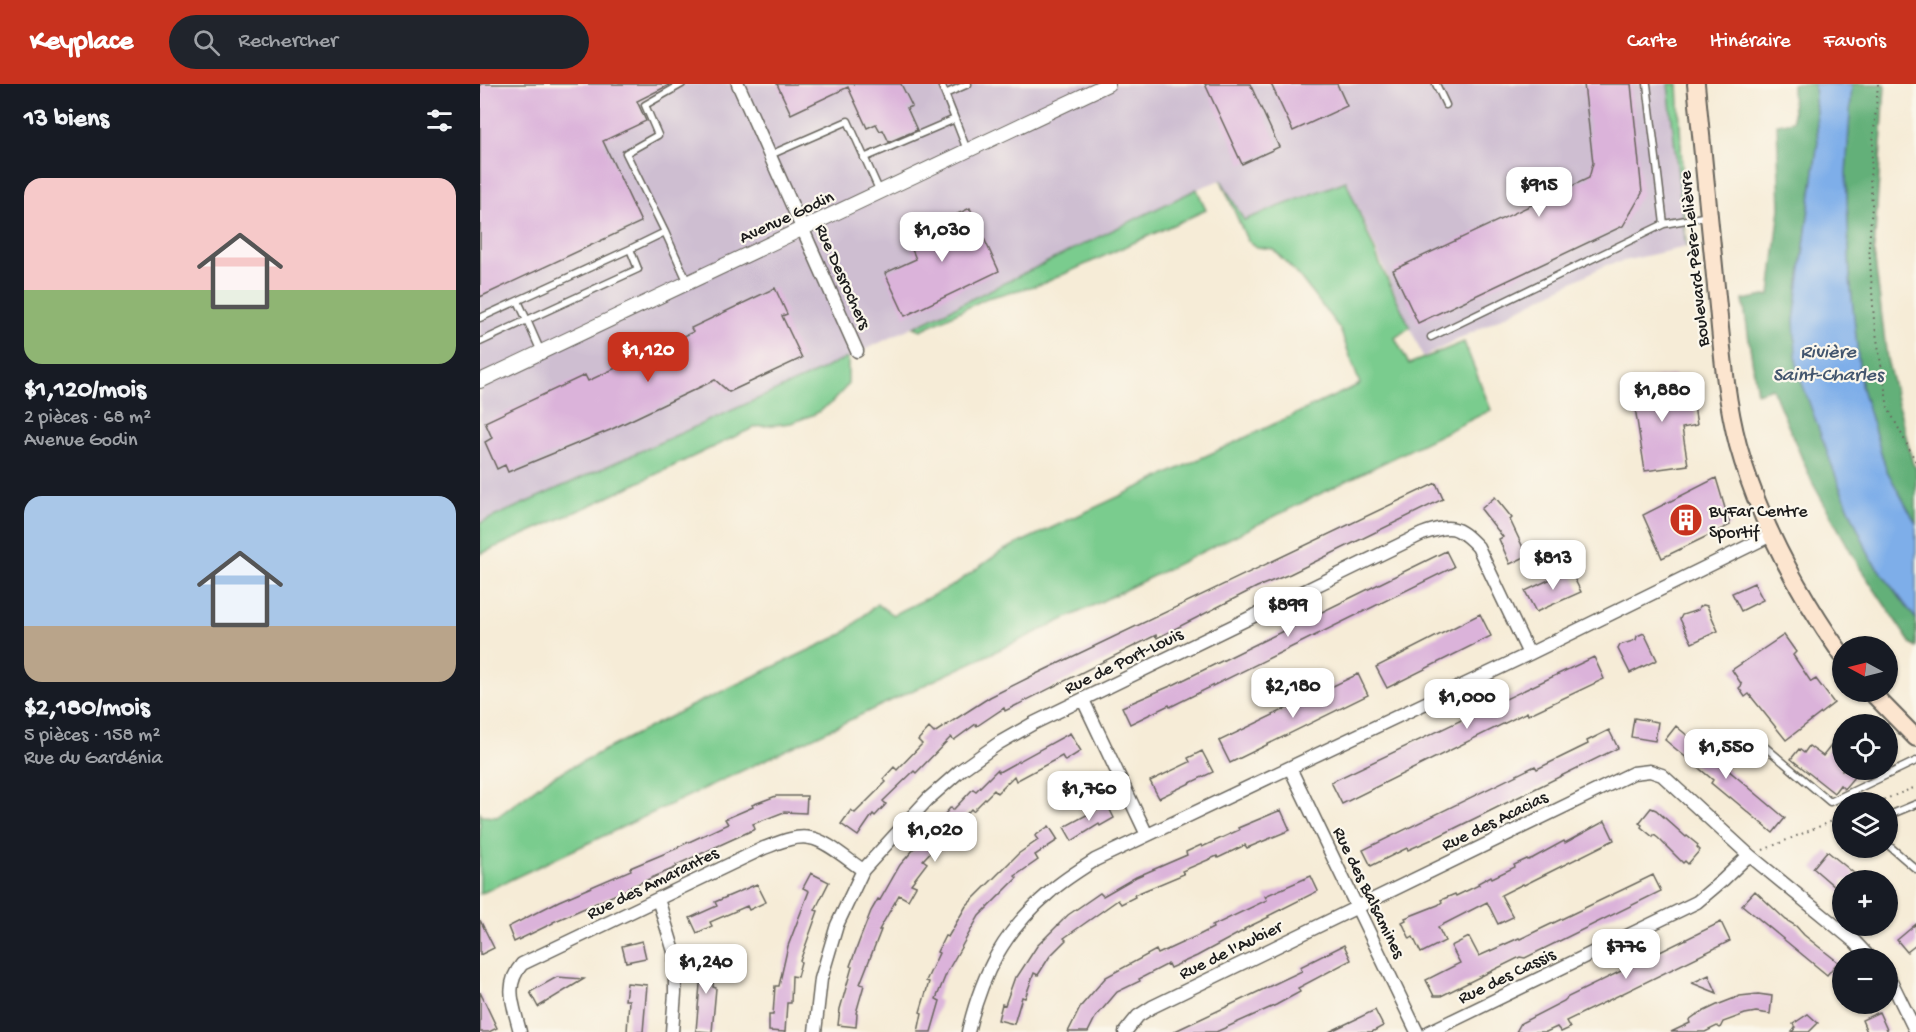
<!DOCTYPE html>
<html lang="fr">
<meta charset="utf-8">
<style>
:root{--surface:#171b24;--page:#20242c;--text:#f1f3f6;--muted:#9ea1a6;--accent:#c8321e}
body{margin:0;font-family:"Gochi Hand",sans-serif;background:var(--page);color:var(--text);height:100vh;display:flex;flex-direction:column;font-size:22px;white-space:nowrap}
*{box-sizing:border-box;margin:0}
p{font-size:20px;color:var(--muted)}
.icon{flex:none;width:33px;height:33px;fill:none;stroke:currentColor;stroke-width:2;stroke-linecap:round;stroke-linejoin:round}
.map{position:relative;flex:1;overflow:hidden}
.side{display:flex;flex-direction:column;background:var(--surface);width:480px}
.side>*{flex:none}
.needle{width:39px;rotate:277deg}
.buttons{position:absolute;left:1352px;top:552px;display:grid;gap:12px}
.buttons a{display:grid;place-items:center;width:66px;height:66px;border-radius:50%;background:var(--surface);box-shadow:0 2px 4px #0004;font-size:30px}
.price{position:absolute;translate:-50% -51px;padding:0 14px;border-radius:12px;background:#fff;color:#222;font-size:20px;line-height:39px;filter:drop-shadow(0 2px 3px #0008)}
.price::after{content:'';position:absolute;left:50%;top:36px;width:18px;height:14px;margin-left:-9px;background:inherit;clip-path:polygon(0 0,100% 0,50% 100%)}
.price.active{background:var(--accent);color:#fff}
ul{padding:0;list-style:none}
li{display:grid;align-content:center;gap:12px;height:318px;padding:0 24px}
li span{display:grid;place-items:center;height:186px;border-radius:18px;color:#555}
li>.icon{margin-inline-start:auto}
span .icon{width:108px;height:108px;fill:#fffc;stroke-width:1}
li b{font-size:26px}
h2{display:flex;justify-content:space-between;align-items:center;height:72px;padding:0 24px;font-size:26px}
header{display:flex;align-items:center;gap:36px;box-sizing:border-box;height:84px;padding:0 30px;background:var(--accent);color:#fff}
header strong{font-size:28px}
nav{display:flex;gap:33px;margin-inline-start:auto;font-size:21px}
.search{width:420px;height:54px;background:var(--page);display:flex;align-items:center;gap:15px;box-sizing:border-box;padding:0 21px;border-radius:33px;color:var(--muted);font-size:22px}
main{display:flex;flex:1;min-height:0}
.map>svg:first-child{display:block}
</style>
<header>
<strong>Keyplace</strong>
<div class="search"><svg class="icon" aria-label="search" viewBox="0 0 24 24"><circle cx="10" cy="10" r="6"/><path d="M15 15l6 6"/></svg>Rechercher</div>
<nav><a>Carte</a><a>Itinéraire</a><a>Favoris</a></nav>
</header>
<main>
<section class="side">
<h2>13 biens<svg class="icon" aria-label="filters" viewBox="0 0 24 24"><path d="M4 7h16M4 17h16"/><circle cx="9" cy="7" r="2"/><circle cx="15" cy="17" r="2"/></svg></h2>
<ul>
<li><span style="background:linear-gradient(#f6c9c9 60%,#8fb573 0)"><svg class="icon" aria-label="home" viewBox="0 0 24 24"><path d="M3 11l9-7 9 7M6 9v11h12V9"/></svg></span><div><b>$1,120/mois</b><p>2 pièces · 68 m²</p><p>Avenue Godin</p></div></li>
<li><span style="background:linear-gradient(#a9c7e8 70%,#b9a48a 0)"><svg class="icon" aria-label="home" viewBox="0 0 24 24"><path d="M3 11l9-7 9 7M6 9v11h12V9"/></svg></span><div><b>$2,180/mois</b><p>5 pièces · 158 m²</p><p>Rue du Gardénia</p></div></li>
</ul>
</section>
<div class="map">
<svg width="1436" height="948" viewBox="0 0 1436 948">
<rect width="100%" height="100%" fill="#fbf7ec"/>
<filter id="ink" filterUnits="userSpaceOnUse"><feTurbulence type="fractalNoise" baseFrequency=".0167" numOctaves="2"/><feDisplacementMap in="SourceGraphic" scale="12" xChannelSelector="R" yChannelSelector="G"/><feConvolveMatrix kernelMatrix="1 2 1 2 8 2 1 2 1" color-interpolation-filters="sRGB"/></filter>
<filter id="wash" filterUnits="userSpaceOnUse"><feTurbulence type="fractalNoise" baseFrequency=".008" numOctaves="4" result="noise"/><feDisplacementMap in="SourceGraphic" scale="24" xChannelSelector="R" yChannelSelector="G"/><feGaussianBlur stdDeviation="1.35" result="paint"/><feColorMatrix in="noise" values="0 0 0 0 0 0 0 0 0 0 0 0 0 0 0 0 0 1.4 0 .05"/><feComposite in="paint" operator="in"/></filter>
<g filter="url(#wash)">
<rect width="100%" height="100%" fill="#f6ecd7"/>
<path fill="#cebed1" d="M0,0h1188l18,163 -80,18 -183,92 -77,-176 -102,39 -23,-40 -24,9 -349,169 -12,4 -16,9 -340,152z"/>
<path fill="#7acc8e" stroke="#4b7455" stroke-width="1.5" d="M1188,0h10l8,163z
M741,96l23,40 102,-39 35,85 29,61 -15,11 14,26 55,-22 27,68 -403,198 -608,286v-81l2,3 15,1 51,-38 145,-74 150,-71 34,-30 16,11 59,-29 50,-35 358,-167 -20,-55 -40,-52 -27,-28 -17,-2 -9,-7z
M717,105l9,21 -164,74 -55,14 -66,32 -7,-3z
M368,274v27l-17,18 -16,11 -24,9 -36,4 -155,74 -120,53v-31l340,-152 16,-9z"/>
<path fill="#63b079" stroke="#40664a" stroke-width="1.5" d="M1312,0h22l4,57 -24,180 45,164 32,74 45,60v29l-5,-4 -51,-76 -48,-86 -40,-94 -15,5 -14,-93 27,-5 10,-87 -3,-84 16,-3z
M1372,0h32l1,2 -11,166 13,107 26,105 3,4v56l-30,-55 -25,-84 -11,-106 -4,-106z"/>
<path fill="#7eaee9" stroke="#4d6582" stroke-width="1.5" d="M1334,0h38l-6,89 4,106 11,106 25,84 30,55v95l-45,-60 -32,-74 -42,-116 -3,-48 24,-180z"/>
<g id="blocks">
<path fill="#dbb3da" d="M0,0h191l-34,17 9,20 -43,20 38,81 -161,75z
M297,0h124l11,22 -5,2 10,22 -28,12 -6,-12 -3,1 -4,-7 -9,4 -19,-41 -57,27z
M725,0h45l29,63 -37,17z
M791,0h66l10,22 -54,25z
M1104,0h47l11,109 -19,33 -205,97 -25,-53 196,-92 4,-15z
M490,124l29,63 -94,45 -20,-43 31,-14 -9,-21z
M295,204l12,26 -5,2 20,42 -73,34 -14,-12 -105,50 -102,42 -3,-7 -8,4 -12,-27 7,-4 -7,-16 100,-47 3,6 105,-49 -2,-4z
M1195,291l5,33 14,-2 3,19 -15,3 6,37 -43,6 -14,-89z
M1236,394l14,47 -68,33 -19,-43z
M956,399l7,16 -153,75 -33,13 -100,51 -1,-3 -151,76 -1,-3 -27,18 -1,-2 -22,16 -3,-3 -35,36 -2,-2 -31,30 3,3 -11,12 -2,-2 -15,22 -17,-12 10,-14 4,3 31,-31 -3,-3 11,-12 3,3 25,-26 -4,-4 11,-12 5,5 56,-36 44,-22z
M1015,413l17,21 -2,2 17,36 -17,8 -11,-25 4,-2 -22,-28z
M966,467l8,16 -284,140 -1,-2 -39,19 -8,-17 53,-23z
M1090,486l11,22 -45,20 -11,-21z
M1274,499l9,17 -22,11 -9,-18z
M1223,521l4,1 11,25 -26,12 -12,-24 2,-4 16,-5 1,-3z
M1000,530l11,22 -104,52 -11,-21z
M1164,549l13,27 -27,13 -12,-24 2,-4 16,-5 1,-4z
M1304,551l12,17 -3,3 18,27 5,-3 18,24 -48,37 -37,-46 -4,3 -6,-9 3,-3 -10,-15z
M1114,573l10,22 -76,36 -1,-3 -185,92 -11,-22z
M878,590l10,21 -138,68 -11,-22z
M1154,634l24,4 -3,19 -24,-4z
M1196,642l109,92 -12,15 -43,-36 -1,1 -18,-15 2,-3 -48,-40z
M1129,646l9,18 -183,90 -27,12 -1,-2 -36,18 -8,-16 172,-84 2,3 51,-25 -1,-3z
M1362,648v38h18l-16,19 -4,-4 -6,8 -43,-34 8,-10 5,4 5,-7 14,10z
M590,649l11,18 -16,10 -3,-5 -46,25 -2,-5 -17,17 -3,-3 -21,21 -2,-2 -48,51 4,3 -16,21 5,2 -8,14 -9,-5 -20,35h2l-21,54 4,1 -8,28 1,1 -1,13 -18,-2 2,-16 12,-42 -2,-1 10,-27 11,-28 7,-12 2,1 20,-35 51,-58 2,3 20,-21 3,2 21,-21 2,2z
M722,667l11,21 -54,26 -9,-17 40,-19 -2,-4z
M296,712h31l-1,17 -22,-1 -31,12 2,5 -79,36 1,2 -49,21v1l-75,33v1l-39,19 -6,-15 51,-26 72,-31 -1,-2 48,-20v-1l50,-23 -3,-5 28,-12 -1,-2z
M627,720l7,14 -14,8 -1,-2 -27,17 -8,-14z
M1171,724l5,2 30,27 1,-1 11,9 -1,2 3,3 -12,14 -3,-3 -2,2 -25,-25 -4,-3 -1,2 -12,-10 1,-2 -3,-2z
M801,726l9,20 -43,18 -2,-3 -27,13 -1,-2 -35,15 2,3 -50,21 1,2 -14,7 -3,-4 -54,38 2,2 -16,16 -12,19 -4,-2 -9,25 -3,-1 -8,27 -16,-4 4,-16 3,1 10,-28h2l20,-31 31,-31 32,-22 3,3 33,-19 51,-22 -1,-3 15,-7 1,2 37,-17 -1,-2z
M1125,737l9,19 -90,45 -1,-1 -22,11 12,22 -15,7 -11,-22 -49,25 7,14 -24,12 -8,-16 -3,2 -8,-17 4,-2 -1,-2 33,-13 4,-3 -1,-2 14,-6 1,2 4,-2 19,-9 -1,-2 13,-7 1,2 23,-11 -1,-2 13,-6 1,1 5,-2 31,-17 1,2z
M569,742l9,14 -23,15 3,5 -23,16 2,2 -38,38 -32,56 -11,27 4,2 -9,31h-13l4,-19 -2,-1 9,-30 -3,-1 13,-28 -2,-1 8,-16 3,1 18,-31 52,-52 20,-14 -3,-4z
M1347,767l28,23 -5,6h-8v13l-29,-25z
M331,789l18,9 -14,28 3,1 -18,50 1,1 -4,15 -5,-1 -1,27h-4l-2,29 -16,-1v-16h4l2,-29h4l9,-40 21,-55 -6,-3z
M1173,791l8,16 -136,67 -5,-1 -79,39h-7l-8,-16 34,-17 -9,-17 18,-9 10,19 40,-18 1,1z
M831,792l7,15 -50,25 1,1 -25,12 1,1 -48,26 -27,12 -2,-4 -29,15 1,2 -23,11 -22,26 -7,14h-20l13,-26 25,-29 50,-27 2,4 41,-19 14,-7 -1,-2 55,-26 -2,-4z
M277,800l9,18 -17,8 -2,-4 -37,16 2,4 -15,7 -7,-15 27,-12 -2,-4z
M1275,807l31,29 10,6 8,9 34,27 -11,13 -85,-70z
M0,836l14,28 -14,7z
M1241,838l9,19 -164,80 4,7 -9,4 -4,-5 -11,5h-30l5,-9 43,-22 4,-4z
M1436,840v21l-9,7 -10,-12z
M162,857l4,17 -20,4 -4,-16z
M864,861l7,15 -53,28 2,4 -24,13 -60,27h-43l129,-61 -2,-4z
M219,872l16,1 -2,30 3,1 -4,44 -16,-1 5,-58 -3,-1z
M1229,891l8,18 -25,-10z
M77,893l27,2 -46,28 -8,-15z
M147,899l20,2 -4,47h-16l2,-32h-4z
M0,908l17,36 -8,4h-9z
M1278,910l14,2 -2,18 -14,-2 -11,2 -22,8 -3,6 -3,-2 -12,6h-34l19,-9 -1,-3 7,-5 21,-10 23,-9z
M895,926l8,16 -11,6h-43z
M1399,928l9,20h-21l-5,-12z
M1328,930l10,9 -9,9h-17l4,-5 -3,-3z"/>
</g>
</g>
<g filter="url(#ink)">
<use href="#blocks" fill-opacity="0" stroke="#68655d" stroke-width="1.5"/>
<g fill="none" stroke-linecap="round" stroke-linejoin="round">
<defs>
<path id="service" d="M461,0l14,35
M956,0l10,21
M1167,0l17,140 44,-8
M465,10l23,-10
M290,71l78,-34 32,71
M384,74l91,-39 12,31
M185,148l23,51
M150,165l35,-17 -39,-79 32,-18 -13,-30 37,-21
M0,234l150,-69 8,20 -111,51 -9,-19
M951,253l233,-113
M0,258l47,-22 14,32
M1270,650l80,68 86,-41
M1407,735l5,-5 24,-10
M1407,760l29,25"/>
<path id="minor" d="M258,0l119,267
M603,616l64,135
M810,684l127,264
M178,815l17,56v38l-3,39
M1407,892l4,5 25,51
M40,948c-6,-26 -17,-46 2,-68l242,-116c14,-5 31,-13 46,-10 16,2 39,23 53,32
M335,948l6,-53 16,-54 26,-55 65,-71 33,-29 38,-27 35,-20 388,-189c29,-10 35,-9 56,13l51,107
M488,948c14,-59 36,-101 82,-140 13,-12 30,-22 45,-32l434,-206 242,-119
M645,948l13,-16 14,-9 481,-234 17,-2 12,4 87,80 106,87 15,16
M949,948l268,-130 26,-22 26,-25"/>
<path id="tertiary" d="M0,297l628,-297"/>
<path id="secondary" d="M1216,0c7,71 14,142 21,213 5,49 8,99 21,148 21,76 59,146 104,210
M1391,608l45,46"/>
</defs>
<use href="#service" stroke="#68655d" stroke-width="9"/>
<use href="#minor" stroke="#68655d" stroke-width="15"/>
<use href="#tertiary" stroke="#68655d" stroke-width="16"/>
<use href="#secondary" stroke="#68655d" stroke-width="20"/>
<path stroke="#68655d" stroke-width="2" stroke-dasharray="1.5 4.5" stroke-linecap="butt" d="M1398,0l-8,94 2,27 -3,41 5,74 14,88 28,54
M1398,718l38,-15
M1283,766l79,-33"/>
<use href="#service" stroke="#fff" stroke-width="6"/>
<use href="#minor" stroke="#fff" stroke-width="12"/>
<use href="#tertiary" stroke="#fff" stroke-width="14"/>
<use href="#secondary" stroke="#fce5cf" stroke-width="16"/>
</g>
</g>
<defs>
<symbol id="building-disc" viewBox="-11 -11 22 22"><circle r="9.5" fill="#c8321e" stroke="#fbf7ec"/><path d="M-4-6H4V6H1V3H-1V6H-4ZM-2.5-4.3h1.7v1.8h-1.7ZM.8-4.3h1.7v1.8H.8ZM-2.5-1h1.7V.8h-1.7ZM.8-1h1.7V.8H.8Z" fill="#fff"/></symbol>
</defs>
<g fill-rule="evenodd">
<use href="#building-disc" x="1187" y="417" width="38" height="38"/>
</g>
<g text-anchor="middle" stroke-width="4.5" stroke-linejoin="round" paint-order="stroke">
<g font-size="18" fill="#1c1c1c" stroke="#fbf7ec">
<text transform="translate(306 132) rotate(-25)" y="6">Avenue Godin</text>
<text transform="translate(1213 175) rotate(-96)" y="6">Boulevard Père-Lelièvre</text>
<text transform="translate(364 192) rotate(66)" y="6">Rue Desrochers</text>
<text transform="translate(643 576) rotate(-26)" y="6">Rue de Port-Louis</text>
<text transform="translate(1014 736) rotate(-26)" y="6">Rue des Acacias</text>
<text transform="translate(172 798) rotate(-26)" y="6">Rue des Amarantes</text>
<text transform="translate(890 808) rotate(64)" y="6">Rue des Balsamines</text>
<text transform="translate(750 865) rotate(-26)" y="6">Rue de l'Aubier</text>
<text transform="translate(1026 891) rotate(-26)" y="6">Rue des Cassis</text>
</g>
<g font-size="18" fill="#1c1c1c" stroke="#fbf7ec" text-anchor="start">
<text x="1229" y="432">ByFar Centre<tspan x="1229" dy="21">Sportif</tspan></text>
</g>
<g font-size="20" font-style="italic" fill="#43566e" stroke="#fbf7ec">
<text x="1348" y="273">Rivière<tspan x="1348" dy="23">Saint-Charles</tspan></text>
</g>
</g>
</svg>
<div class="buttons">
<a><svg class="needle" viewBox="-14 -14 28 28"><path d="M0-13l5 13h-10z" fill="#e53935"/><path d="M0 13l5-13h-10z" fill="#9ea1a6"/></svg></a>
<a><svg class="icon" aria-label="locate" viewBox="0 0 24 24"><circle cx="12" cy="12" r="6"/><path d="M12 2v4M12 18v4M2 12h4M18 12h4"/></svg></a>
<a><svg class="icon" aria-label="layers" viewBox="0 0 24 24"><path d="M12 4l9 5-9 5-9-5zM3 14l9 5 9-5"/></svg></a>
<a>+</a>
<a>−</a>
</div>
<b class="price" style="left:1059px;top:134px">$915</b>
<b class="price" style="left:462px;top:179px">$1,030</b>
<b class="price active" style="left:168px;top:299px">$1,120</b>
<b class="price" style="left:1182px;top:339px">$1,880</b>
<b class="price" style="left:1073px;top:507px">$813</b>
<b class="price" style="left:808px;top:554px">$899</b>
<b class="price" style="left:813px;top:635px">$2,180</b>
<b class="price" style="left:987px;top:646px">$1,000</b>
<b class="price" style="left:1246px;top:696px">$1,550</b>
<b class="price" style="left:609px;top:738px">$1,760</b>
<b class="price" style="left:455px;top:779px">$1,020</b>
<b class="price" style="left:1146px;top:896px">$776</b>
<b class="price" style="left:226px;top:911px">$1,240</b>
</div>
</main>
